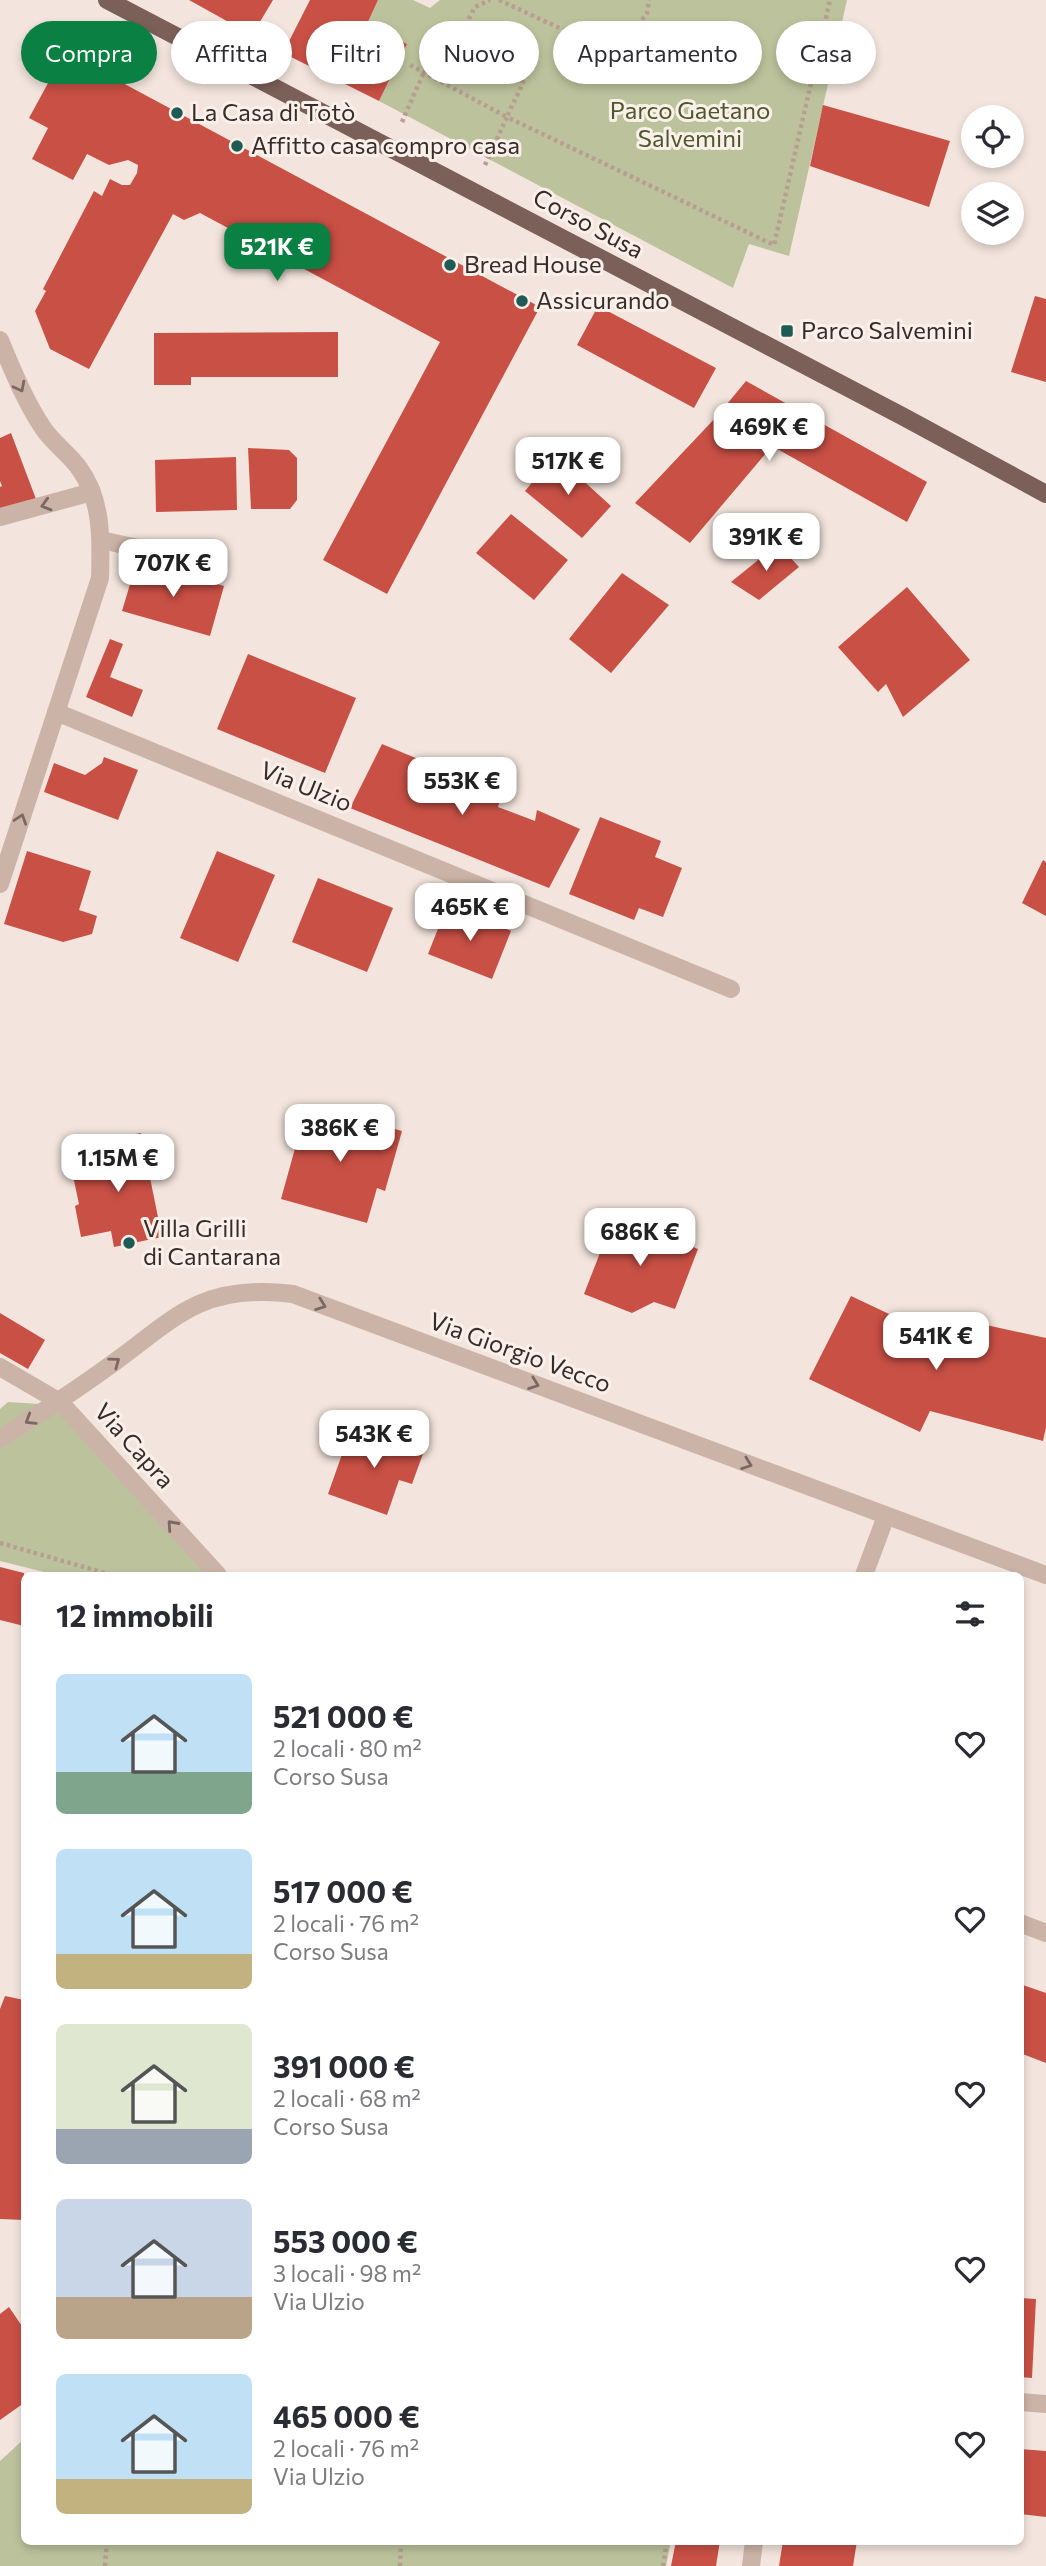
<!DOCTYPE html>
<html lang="it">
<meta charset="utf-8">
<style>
:root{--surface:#fff;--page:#f7f7f7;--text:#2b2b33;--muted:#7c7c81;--accent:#0b8043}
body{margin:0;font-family:Commissioner,sans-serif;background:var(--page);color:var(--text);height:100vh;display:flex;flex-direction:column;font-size:26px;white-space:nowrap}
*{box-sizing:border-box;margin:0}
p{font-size:23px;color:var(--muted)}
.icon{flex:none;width:38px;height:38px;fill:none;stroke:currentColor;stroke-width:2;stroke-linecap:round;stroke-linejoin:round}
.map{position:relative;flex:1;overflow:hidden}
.side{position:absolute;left:21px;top:1572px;width:1003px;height:973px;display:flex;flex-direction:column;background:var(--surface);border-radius:10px;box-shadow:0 4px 10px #0003}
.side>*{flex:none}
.top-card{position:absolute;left:21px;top:21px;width:1004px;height:63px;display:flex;gap:14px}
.fabs{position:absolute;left:961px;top:105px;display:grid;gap:14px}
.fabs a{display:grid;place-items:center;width:63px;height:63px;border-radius:50%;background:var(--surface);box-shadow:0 4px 10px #0003;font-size:35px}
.price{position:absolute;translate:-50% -60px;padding:0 16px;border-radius:14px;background:#fff;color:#222;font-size:23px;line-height:46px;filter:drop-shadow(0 2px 4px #0008)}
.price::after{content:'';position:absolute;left:50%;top:42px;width:21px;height:16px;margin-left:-10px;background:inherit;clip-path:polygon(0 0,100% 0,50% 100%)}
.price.active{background:var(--accent);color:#fff}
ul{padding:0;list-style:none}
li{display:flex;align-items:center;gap:21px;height:175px;padding:0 35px}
li span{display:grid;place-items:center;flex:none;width:196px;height:140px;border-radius:10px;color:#555}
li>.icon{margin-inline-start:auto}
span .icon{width:84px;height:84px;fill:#fffc;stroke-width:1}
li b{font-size:30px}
h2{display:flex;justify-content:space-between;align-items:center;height:84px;padding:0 35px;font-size:30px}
.tag{padding:0 24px;border-radius:32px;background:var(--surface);box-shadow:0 4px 10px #0003;font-size:24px;line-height:63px}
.tag.active{background:var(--accent);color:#fff}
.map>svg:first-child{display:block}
</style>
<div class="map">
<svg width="1046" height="2566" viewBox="0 0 1046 2566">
<rect width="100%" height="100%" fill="#f3e5dd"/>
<path fill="#bcc39c" d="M378,0h35l17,8 10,-8h407l-58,256 -40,-12 -16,44 -354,-187 28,-57 -40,-20z
M8,1402l49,3 150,170h-157l-2,-2 -48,-12v-152z
M24,2439v102h647l-5,25h-666v-105z"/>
<path fill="#c95045" d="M189,0h84l-21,35z
M310,0h68l-11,24 40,20 -28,57 -96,-48z
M65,52l475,255 -153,287 -64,-34 117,-218 -240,-129 -16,7 -11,-6 -84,155 -39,-20 -15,-38 11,-20 -3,-2 51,-98 8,5 8,-17 12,6h8l7,-12 1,-8 -10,-5 -19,5 -22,-11 -14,26 -41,-21 16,-31 -19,-10z
M823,105l127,36 -21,66 -119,-41z
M1035,296l11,3v83l-35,-10z
M598,306l118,62 -22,40 -117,-63z
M338,332v45h-147v8h-37v-52z
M746,381l181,101 -20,40 -135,-76 -82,97 -55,-40 83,-88z
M11,433l25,66 -36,10v-22l2,-1 -2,-5v-43z
M248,448l41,2 8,8v42l-7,9h-39z
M555,455l56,51 -29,32 -57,-47z
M236,457l1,53 -81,2 -1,-52z
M511,514l57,46 -34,40 -58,-47z
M778,544l21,23 -40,33 -28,-18z
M137,561l87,25 -14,50 -88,-25z
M622,573l47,32 -58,68 -42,-34z
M907,587l63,73 -67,57 -17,-33 -8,8 -40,-45z
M110,639l13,5 -13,33 33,13 -11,27 -46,-20z
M248,654l108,44 -31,75 -108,-44z
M382,744l120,50 -4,13 37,14 2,-11 43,19 -31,59 -199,-80z
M104,757l34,13 -20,50 -74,-28 10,-29 31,12 17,-12z
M600,817l61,24 -6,16 27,11 -19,49 -24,-9 -5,12 -65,-26z
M27,851l64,20 -12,39 18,6 -5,18 -29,8 -59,-18z
M217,851l58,24 -37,87 -58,-24z
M1043,860l3,2v54l-24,-13z
M318,878l75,30 -26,64 -75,-30z
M447,906l64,25 -19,48 -64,-25z
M307,1105l95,26 -17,60 -8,-3 -10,35 -86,-24z
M141,1133l21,104 -48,10 -3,-16 -30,6 -6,-31 4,-2 -6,-28 26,-6 -5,-28z
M614,1217l84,32 -23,60 -21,-7 -22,11 -48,-19z
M851,1296l108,51 12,2 6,-26 69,15v89l-3,14 -113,-30 -10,21 -111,-53z
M0,1313l45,27 -17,29 -28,-16z
M352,1426l72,25 -12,33 -13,-4 -12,35 -59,-21z
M0,1567l24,6v53l-24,-6z
M1020,1984l26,9v70l-26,-10z
M5,1996l19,4v220l-24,-1v-210z
M1020,2298l16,1 -4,79 -12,-1z
M9,2307l15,22v74l-24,17v-106z
M1020,2449l26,2v66l-26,-3z
M676,2541h44l-4,25h-45z
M783,2541h74l-4,25h-74z"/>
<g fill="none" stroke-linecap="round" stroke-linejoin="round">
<path stroke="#b89d92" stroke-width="4.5" stroke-dasharray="3.5 3.5" stroke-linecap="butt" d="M499,0l84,39 38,10 26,-36 2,-13
M410,65l97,52c5,-13 15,-28 17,-41 3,-28 -39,-40 -59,-50l10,-19 15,-7
M437,78l28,-52
M402,122l22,-50
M485,165l22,-48 267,128 56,-245
M0,1543l112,32
M105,2566l2,-25
M400,2566l1,-25
M663,2566l4,-25"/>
<path stroke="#ccb3a8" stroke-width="18" d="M0,340c13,31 25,61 43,88 10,15 26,26 36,40 24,33 22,73 21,110l-100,306
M0,517l92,-25
M101,540l101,22
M56,712l675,277
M0,1367l60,35 158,173
M0,1439c41,-26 81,-52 120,-81 25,-18 50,-41 79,-54 30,-13 62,-14 94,-10l753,281
M864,1575l22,-59
M1020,1923l26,10
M1020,2402l26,2
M751,2566l3,-25"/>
<path stroke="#7b5f59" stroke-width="18" d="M107,0l795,416 144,78"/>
</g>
<defs><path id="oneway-chevron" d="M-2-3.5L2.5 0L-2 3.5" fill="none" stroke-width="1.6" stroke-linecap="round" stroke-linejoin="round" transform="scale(1.75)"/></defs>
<g stroke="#7b6862">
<use href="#oneway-chevron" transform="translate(20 387) rotate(63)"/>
<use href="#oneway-chevron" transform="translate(46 505) rotate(164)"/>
<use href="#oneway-chevron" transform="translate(21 819) rotate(-72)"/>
<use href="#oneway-chevron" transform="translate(321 1305) rotate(20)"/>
<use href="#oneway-chevron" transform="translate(115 1362) rotate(-36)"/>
<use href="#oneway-chevron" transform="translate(534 1384) rotate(20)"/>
<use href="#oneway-chevron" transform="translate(30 1420) rotate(148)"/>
<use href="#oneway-chevron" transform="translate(747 1464) rotate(20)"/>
<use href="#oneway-chevron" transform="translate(172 1525) rotate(-132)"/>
</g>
<g fill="#1d5b55" stroke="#faf0ea" stroke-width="2.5">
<circle cx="177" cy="113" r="7"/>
<circle cx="237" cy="146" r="7"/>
<circle cx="450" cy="265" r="7"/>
<circle cx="522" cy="301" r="7"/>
<rect x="780" y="324" width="14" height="14" rx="3.5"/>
<circle cx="129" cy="1243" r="7"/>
</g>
<g text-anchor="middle" stroke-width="6" stroke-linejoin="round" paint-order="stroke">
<g font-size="24" fill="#4e572c" stroke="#faf0ea">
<text x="690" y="119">Parco Gaetano<tspan x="690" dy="28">Salvemini</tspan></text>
</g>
<g font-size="24" fill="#382b29" stroke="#faf0ea" text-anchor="start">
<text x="191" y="121">La Casa di Totò</text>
<text x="251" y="154">Affitto casa compro casa</text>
<text x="464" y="273">Bread House</text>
<text x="536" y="309">Assicurando</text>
<text x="801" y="339">Parco Salvemini</text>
<text x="143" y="1237">Villa Grilli<tspan x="143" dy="28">di Cantarana</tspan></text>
</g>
<g font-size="24" fill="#382b29" stroke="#faf0ea">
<text transform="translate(588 224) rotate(28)" y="8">Corso Susa</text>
<text transform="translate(306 787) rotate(22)" y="8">Via Ulzio</text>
<text transform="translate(520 1353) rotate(20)" y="8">Via Giorgio Vecco</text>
<text transform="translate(134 1446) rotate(48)" y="8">Via Capra</text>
</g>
</g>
</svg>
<div class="fabs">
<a><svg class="icon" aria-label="locate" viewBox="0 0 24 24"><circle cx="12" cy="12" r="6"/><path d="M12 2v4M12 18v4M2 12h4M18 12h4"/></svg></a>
<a><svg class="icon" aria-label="layers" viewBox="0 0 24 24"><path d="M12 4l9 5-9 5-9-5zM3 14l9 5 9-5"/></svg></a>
</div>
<b class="price active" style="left:277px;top:283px">521K €</b>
<b class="price" style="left:769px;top:463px">469K €</b>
<b class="price" style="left:568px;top:497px">517K €</b>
<b class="price" style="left:766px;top:573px">391K €</b>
<b class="price" style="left:173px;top:599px">707K €</b>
<b class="price" style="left:462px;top:817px">553K €</b>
<b class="price" style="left:470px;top:943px">465K €</b>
<b class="price" style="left:340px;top:1164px">386K €</b>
<b class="price" style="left:118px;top:1194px">1.15M €</b>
<b class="price" style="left:640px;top:1268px">686K €</b>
<b class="price" style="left:936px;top:1372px">541K €</b>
<b class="price" style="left:374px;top:1470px">543K €</b>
<div class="top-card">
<a class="tag active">Compra</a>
<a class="tag">Affitta</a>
<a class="tag">Filtri</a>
<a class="tag">Nuovo</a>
<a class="tag">Appartamento</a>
<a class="tag">Casa</a>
</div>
<section class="side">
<h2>12 immobili<svg class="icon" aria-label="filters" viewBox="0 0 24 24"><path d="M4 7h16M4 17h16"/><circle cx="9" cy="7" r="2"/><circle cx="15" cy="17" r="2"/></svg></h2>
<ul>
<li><span style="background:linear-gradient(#bfe0f5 70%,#7fa58c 0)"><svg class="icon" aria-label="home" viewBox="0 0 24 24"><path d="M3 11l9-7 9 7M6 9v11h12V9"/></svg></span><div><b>521 000 €</b><p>2 locali · 80 m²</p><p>Corso Susa</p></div><svg class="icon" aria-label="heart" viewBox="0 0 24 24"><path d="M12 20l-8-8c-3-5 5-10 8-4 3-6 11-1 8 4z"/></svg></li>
<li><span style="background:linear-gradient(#bfe0f5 75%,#c2b280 0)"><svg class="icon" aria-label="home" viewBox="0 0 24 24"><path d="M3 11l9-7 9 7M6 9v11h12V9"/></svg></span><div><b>517 000 €</b><p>2 locali · 76 m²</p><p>Corso Susa</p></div><svg class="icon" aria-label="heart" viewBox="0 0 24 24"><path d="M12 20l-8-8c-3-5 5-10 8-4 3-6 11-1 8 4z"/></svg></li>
<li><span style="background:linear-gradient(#dfe7d0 75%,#9aa5b1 0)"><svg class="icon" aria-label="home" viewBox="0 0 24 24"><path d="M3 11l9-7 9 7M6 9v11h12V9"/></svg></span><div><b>391 000 €</b><p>2 locali · 68 m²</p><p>Corso Susa</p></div><svg class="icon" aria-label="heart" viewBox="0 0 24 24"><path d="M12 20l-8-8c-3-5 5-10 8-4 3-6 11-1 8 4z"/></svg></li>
<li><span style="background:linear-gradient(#c9d6e8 70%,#b9a48a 0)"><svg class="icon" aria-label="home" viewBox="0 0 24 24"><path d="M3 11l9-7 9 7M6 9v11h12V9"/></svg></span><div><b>553 000 €</b><p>3 locali · 98 m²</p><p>Via Ulzio</p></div><svg class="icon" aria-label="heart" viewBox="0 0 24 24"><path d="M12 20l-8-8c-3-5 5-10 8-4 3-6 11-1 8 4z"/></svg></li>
<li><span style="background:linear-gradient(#bfe0f5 75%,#c2b280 0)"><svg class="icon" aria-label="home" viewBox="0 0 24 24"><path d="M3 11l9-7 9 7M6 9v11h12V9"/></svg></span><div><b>465 000 €</b><p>2 locali · 76 m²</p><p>Via Ulzio</p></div><svg class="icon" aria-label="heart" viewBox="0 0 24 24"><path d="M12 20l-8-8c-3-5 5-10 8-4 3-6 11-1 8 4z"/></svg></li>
</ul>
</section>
</div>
